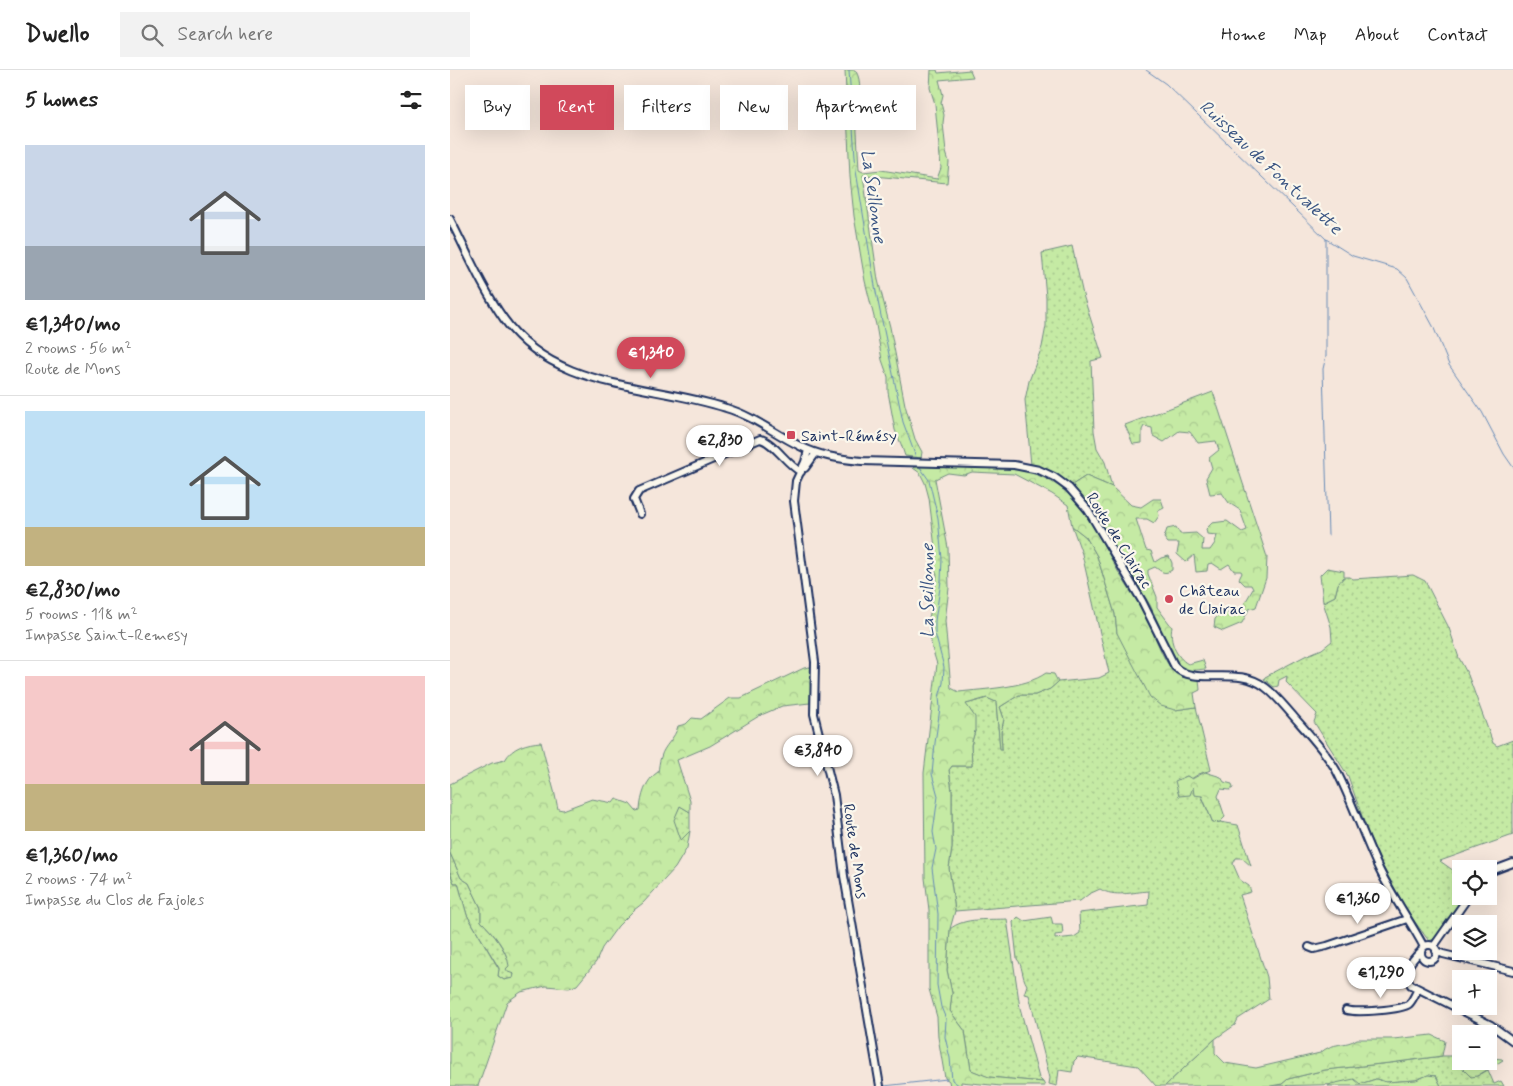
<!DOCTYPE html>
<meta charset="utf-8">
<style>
:root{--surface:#fff;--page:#f2f2f2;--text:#222;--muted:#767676;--line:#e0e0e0;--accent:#d1495b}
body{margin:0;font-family:Mynerve,sans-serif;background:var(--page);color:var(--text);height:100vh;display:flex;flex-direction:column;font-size:19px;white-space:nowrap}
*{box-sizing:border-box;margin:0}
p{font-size:16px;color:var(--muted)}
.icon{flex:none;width:28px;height:28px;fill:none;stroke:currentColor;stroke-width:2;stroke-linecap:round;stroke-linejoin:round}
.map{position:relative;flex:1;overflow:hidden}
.panel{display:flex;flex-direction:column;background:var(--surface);width:450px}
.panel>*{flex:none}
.hud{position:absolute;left:15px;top:15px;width:475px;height:45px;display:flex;gap:10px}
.tools{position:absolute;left:1002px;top:790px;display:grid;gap:10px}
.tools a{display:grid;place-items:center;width:45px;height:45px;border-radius:0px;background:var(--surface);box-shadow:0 5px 20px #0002;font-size:25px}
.price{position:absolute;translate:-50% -42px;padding:0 11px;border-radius:18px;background:#fff;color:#222;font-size:16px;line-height:32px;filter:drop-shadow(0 1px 2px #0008)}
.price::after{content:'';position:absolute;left:50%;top:30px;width:15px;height:11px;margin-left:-8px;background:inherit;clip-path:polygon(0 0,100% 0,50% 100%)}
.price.current{background:var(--accent);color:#fff}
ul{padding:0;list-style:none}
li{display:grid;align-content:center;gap:10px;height:265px;padding:0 25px}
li+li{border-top:1px solid var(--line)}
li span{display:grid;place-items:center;height:155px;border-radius:0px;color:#555}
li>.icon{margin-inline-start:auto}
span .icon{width:90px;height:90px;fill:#fffc;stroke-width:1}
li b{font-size:21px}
h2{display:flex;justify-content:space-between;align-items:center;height:60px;padding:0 25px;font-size:21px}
.pill{padding:0 18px;border-radius:0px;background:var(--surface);box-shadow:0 5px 20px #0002;font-size:18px;line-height:45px}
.pill.current{background:var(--accent);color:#fff}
header{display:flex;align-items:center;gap:30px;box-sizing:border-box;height:70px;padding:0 25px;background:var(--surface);border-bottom:1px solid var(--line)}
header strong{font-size:24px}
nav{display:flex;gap:28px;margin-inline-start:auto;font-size:18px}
.search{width:350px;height:45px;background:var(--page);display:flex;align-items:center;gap:12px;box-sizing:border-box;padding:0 18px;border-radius:0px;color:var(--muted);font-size:19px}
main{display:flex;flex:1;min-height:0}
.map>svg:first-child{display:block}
</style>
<header>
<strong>Dwello</strong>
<div class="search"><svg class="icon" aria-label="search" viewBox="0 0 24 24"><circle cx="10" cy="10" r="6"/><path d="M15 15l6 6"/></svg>Search here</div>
<nav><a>Home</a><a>Map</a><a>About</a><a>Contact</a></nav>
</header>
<main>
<section class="panel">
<h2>5 homes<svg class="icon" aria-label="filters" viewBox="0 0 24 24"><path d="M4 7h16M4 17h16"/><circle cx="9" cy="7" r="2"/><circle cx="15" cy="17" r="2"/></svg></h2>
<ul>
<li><span style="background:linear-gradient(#c9d6e8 65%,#9aa5b1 0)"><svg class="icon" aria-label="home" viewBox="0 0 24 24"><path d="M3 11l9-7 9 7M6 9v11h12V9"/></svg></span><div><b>€1,340/mo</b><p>2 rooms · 56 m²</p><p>Route de Mons</p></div></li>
<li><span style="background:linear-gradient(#bfe0f5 75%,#c2b280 0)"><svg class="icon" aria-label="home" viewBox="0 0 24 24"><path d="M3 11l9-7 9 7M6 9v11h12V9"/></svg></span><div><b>€2,830/mo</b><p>5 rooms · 118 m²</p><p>Impasse Saint-Remesy</p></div></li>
<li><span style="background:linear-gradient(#f6c9c9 70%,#c2b280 0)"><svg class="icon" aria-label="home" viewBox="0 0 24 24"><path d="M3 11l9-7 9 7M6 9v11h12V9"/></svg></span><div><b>€1,360/mo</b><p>2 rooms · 74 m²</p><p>Impasse du Clos de Fajoles</p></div></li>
</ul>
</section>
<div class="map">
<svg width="1063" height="1016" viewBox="0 0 1063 1016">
<defs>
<pattern id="grass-dots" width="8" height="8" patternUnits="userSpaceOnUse" patternTransform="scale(1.25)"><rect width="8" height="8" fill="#c5eaa4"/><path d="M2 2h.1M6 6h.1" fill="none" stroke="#a9c990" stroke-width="1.8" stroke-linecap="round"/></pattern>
<pattern id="forest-crowns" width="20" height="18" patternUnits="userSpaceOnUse" patternTransform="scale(1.25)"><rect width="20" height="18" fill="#c5eaa4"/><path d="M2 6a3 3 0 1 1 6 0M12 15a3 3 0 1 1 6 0" fill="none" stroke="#a9c990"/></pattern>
</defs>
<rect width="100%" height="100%" fill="#f5e6db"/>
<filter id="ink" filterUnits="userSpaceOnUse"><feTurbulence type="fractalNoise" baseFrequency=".02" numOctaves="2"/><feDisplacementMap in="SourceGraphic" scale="10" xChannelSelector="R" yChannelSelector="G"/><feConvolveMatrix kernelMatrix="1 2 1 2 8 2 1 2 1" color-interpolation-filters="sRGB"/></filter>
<g filter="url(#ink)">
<path fill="url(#grass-dots)" stroke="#708c81" d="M622,176l11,49 20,63 -12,3 3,70 3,17 8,14 7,25 -26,-11 -14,9c-13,-9 -25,-17 -41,-20l-6,-65 4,-19 13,-34 4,-21v-29l-4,-44z
M622,456l14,11 11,19 18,58 2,19 58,77 21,-3 15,63 -12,4 -8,5 -4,-3 -11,5 3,15 14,-9 8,8 12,28 7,-1 18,3 13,41 -9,-8h-6l-3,6 7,16 9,6 2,6 -11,3 27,82 2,22 -31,20 -3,6 -20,14 -50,47h-9l-18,-20 -60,-9 -4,4 -2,11 -13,-2 -2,16 -8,-2 1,-6 -21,-83 -5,-1 3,-9c-6,-9 -4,-20 -10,-26l-4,-37 5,-5 6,4 27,-4 2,7h9l1,10 -8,1v4l19,-2 6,-4 -1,-20 69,-8 1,-14c-17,1 -34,7 -49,-2l-11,5 -9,7 -125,10 -6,-43 3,-20v-57l-3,-21 3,-4h20l-1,-21 4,-14 -9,-27 21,-6 9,4 4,46 2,1 -1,-17 3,-13 -4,-12 19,-12h16l15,-6 8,-7 41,-4 10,-5 -27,-119z
M963,505l12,6 24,47 10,30 9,17 25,68 4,3 16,-6v95l-73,26 21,15v20h4l-31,43 -5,2 -20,-27 -27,-49 -14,-32 -20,-57 -34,-54 3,-8 -31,-32 1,-6 -8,4 -1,6 -4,1 -10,-8 1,-2 40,-21 17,-7 10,-8 -1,-14 -8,-25 12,-6 3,-12 6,-7h6l3,2z
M230,736l10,6v19l-9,9 -8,-20z
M0,783l11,25 8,5 12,25v13c10,10 19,21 25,34 3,6 4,12 8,19l-1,4 -9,2 -6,-4 1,-8 -32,-53 -9,-32h-4l-4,-11z
M557,849l13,89 19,70 4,4 -55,-5 -17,-7 -6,-39 -15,-20 2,-18 -5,-23 3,-41c14,-12 40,-9 57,-10z
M992,986h14l5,11 16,9 11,-6 6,14 7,-3 3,5h-63l-5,-10 -8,-1 -12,5 -30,2 -10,-3 -16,5 -89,2 11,-2 6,-5 37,-9 65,-7z"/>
<path fill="url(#forest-crowns)" stroke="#708c81" d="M395,0h10c8,10 4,31 1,43l3,57 4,2 18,-2 56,9 4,-11 -6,-64 -5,-16 1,-18h6l1,3 32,-3 3,7 -34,3 4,15 -2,8 3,12 -1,8 3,29 3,10 -2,21 -84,-8 15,105 12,47 15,78 10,34 7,13 -1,6 -16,-2 -4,-12 -6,-14 -7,-38v-15l-6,-17 -6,-35 -11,-44 -11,-65 -4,-39z
M763,322l54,165 -1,21 -10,29 -7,2 -7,14 -19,8 -9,-4 1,-8 9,-9 4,4 12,-3 13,-22 -2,-4h-6l-6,-6 3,-6 -1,-2h-7l-5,-7 -8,5 -9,-6 -4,1 -1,7 -11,1 -2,-17 -8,7 -9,-8 2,-11h-11l-4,-5 3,-9 9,-2 4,7 16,-1 7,6 -1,11h8l5,-7 2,-8 -10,-1 -1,-5 6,-6 15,-2 15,11 5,-2 -7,-20 -11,-7 -7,-10 -12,1 -4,-16 6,-10 -3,-10 10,-8 -3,-9 -18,2 -8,-11 -11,-1 -15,11 -11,-6 -1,-8 -8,-2 -2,4v13l-9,1 -8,-19z
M472,395c43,1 92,-5 130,17 33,19 49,60 67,91 9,15 20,30 28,46 8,16 15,40 27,53 7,7 16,7 25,7l1,11 -6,3 2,14 -21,3 -14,-4 -11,-9 -33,-64 -2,-19 -18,-58 -11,-19 -14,-11 -4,-21 -16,-11 -38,-20 -42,-2 -8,3 -16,-2 -13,6 13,69 1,40 -4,33 6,67 8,4c25,-3 66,-4 87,-19l8,1 4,8 -8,7 -15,6h-16l-19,12 4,12 -3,13 1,17h-2l-4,-47 -9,-4 -21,6 9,13v14l-4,14 1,21h-20l-3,4 3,21v57l-3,20 6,43 -5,18 -3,41 5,23 -2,18 15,20 6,39 18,7 54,5 2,4h-44l-40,-4v4h-11l-1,-5 -4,-3 -7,-41 -1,-20 -8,-28v-79l-4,-32 -1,-105 13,-109 -5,-16 -4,-24 9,-49 -4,-9 3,-10 -7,-58 -4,-15 -5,-10 -7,-5z
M636,406l26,11 19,18 10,2 12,-8h8l3,9 -6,3 1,5 -5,7 -7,-4h-11l10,31 5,1 4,11 6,-4 8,-2 3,7v7c-8,5 -10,2 -17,-3l-7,3v4l9,23v10l15,20c-3,14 4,30 16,37l15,-4 3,9c-14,1 -21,5 -31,-8l-25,-56 -62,-101 -16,-19z
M877,498l17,3v6l-6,7 -3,12 -12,6 -3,-27z
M360,597l1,7 -1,29 -28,3 -23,10 -49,30 -33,14 13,41v11l-10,-6 -6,14 7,20 9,-9 -3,17 -12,20 -32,35 -9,7 -16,16 -16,22 -6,14 -19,23 -8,3 -23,-2 -25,6 -14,10 -29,84h-28v-214l4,11h4l9,32 32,54 -1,7 6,4 9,-2 1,-4 -6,-2 -2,-3 3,-3c-2,-17 -16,-33 -28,-45v-13l-12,-25 -8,-5 -11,-25v-69l42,-21 13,-3c7,-13 22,-17 36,-18 5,23 13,44 17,67l5,1 29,-11 21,4 3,-4 14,5 6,7 4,-1c1,-13 5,-30 18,-38 1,-5 1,-10 3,-15 3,-12 14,-18 17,-31l8,-2 6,-6 9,1 29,-21h11l63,-30z
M755,702l16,5 3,5 8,2 1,4 -3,2 -9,-1 -3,7 7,21 -5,5 -7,1 -11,-27 -8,-1 -1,-8 -3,8 -11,1 -4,-15 12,-5 5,3z
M982,965l13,6 -3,15 -52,7 -65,7 -37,9 -6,5 -11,2h-106l50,-47v14l10,10 31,5 64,-15c14,-12 25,-6 37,-14h36z
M1011,979v12h28v-10l4,7 9,1 1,1 -26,16 -6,1 -10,-10 -5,-11z
M978,1005l8,1 5,10h-113l3,-2 23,-5 6,5 16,-5 10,3 30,-2z"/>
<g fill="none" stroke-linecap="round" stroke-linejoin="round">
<path stroke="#668ab7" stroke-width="1" d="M399,0l7,101 20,121 27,130 14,38
M696,0l20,14 160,155 27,17 44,13 10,9 26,48 16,39 33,47 22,42 9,13
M876,169v117l-3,13 5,166
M469,396l10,14 9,38 4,41 -1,22 -6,40v12l9,34 -1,16 -4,14 1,11 -5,35 -3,31 6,22 -5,36 3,17 -4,19 6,46 -1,71 4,22 5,12 -1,18 5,21 2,22 8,6
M434,1016l63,-7"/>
<defs>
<path id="minor" d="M0,149c17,33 32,69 54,100 51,72 146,64 222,89 27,8 49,26 74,38 19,10 40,13 62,15l152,4 25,5 15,7 15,11 19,22 54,91 33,66c21,20 62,-2 90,20 11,8 20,20 29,30 15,17 31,34 42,53 17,33 28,68 44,101 13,26 30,50 44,76
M358,380l-3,12 -9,19 -2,20 21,161 -1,52 20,81 10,81 36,210
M355,398l11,-15
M190,444l-6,-15 5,-8 121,-52c13,2 27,26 41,33
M1039,802l24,-9
M971 883a8 8 0 1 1 16 0a8 8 0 1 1-16 0Z
M984,876l35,-50
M859,877l5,2 13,-3 80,-27
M971,881c-10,10 -20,20 -10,34l80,40 22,16
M986,881l7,3 70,17
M896,940c10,3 56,0 63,-6 4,-4 6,-10 9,-15"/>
</defs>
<use href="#minor" stroke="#1b2f5e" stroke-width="10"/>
<use href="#minor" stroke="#fbf7ec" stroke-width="6"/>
</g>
</g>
<g fill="#d1495b" stroke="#fbf7ec" stroke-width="2">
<rect x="336" y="360" width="10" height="10" rx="2.5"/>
<circle cx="719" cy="529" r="5"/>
</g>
<g text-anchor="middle" stroke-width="4.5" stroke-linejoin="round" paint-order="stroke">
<g font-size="16" fill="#1b2f5e" stroke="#fbf7ec" text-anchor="start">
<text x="351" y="371">Saint-Rémésy</text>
<text x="729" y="526">Château<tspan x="729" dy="18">de Clairac</tspan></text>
</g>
<g font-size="16" fill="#1b2f5e" stroke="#fbf7ec">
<text transform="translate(670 470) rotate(58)" y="6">Route de Clairac</text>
<text transform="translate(406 781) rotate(82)" y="6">Route de Mons</text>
</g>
<g font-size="18" font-style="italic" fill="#3a5583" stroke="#fbf7ec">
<text transform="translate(821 97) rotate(43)" y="6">Ruisseau de Fontvalette</text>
<text transform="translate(424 126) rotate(82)" y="6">La Seillonne</text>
<text transform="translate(477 521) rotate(-90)" y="6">La Seillonne</text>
</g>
</g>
</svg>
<div class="tools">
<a><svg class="icon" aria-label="locate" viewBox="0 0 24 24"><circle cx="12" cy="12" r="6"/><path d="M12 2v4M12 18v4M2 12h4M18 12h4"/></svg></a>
<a><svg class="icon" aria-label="layers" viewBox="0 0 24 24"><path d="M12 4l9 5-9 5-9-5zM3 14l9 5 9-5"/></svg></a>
<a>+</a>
<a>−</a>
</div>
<b class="price current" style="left:201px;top:309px">€1,340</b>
<b class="price" style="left:270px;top:397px">€2,830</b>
<b class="price" style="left:368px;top:707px">€3,840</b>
<b class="price" style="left:908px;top:855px">€1,360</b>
<b class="price" style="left:931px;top:929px">€1,290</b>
<div class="hud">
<a class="pill">Buy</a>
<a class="pill current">Rent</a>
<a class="pill">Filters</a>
<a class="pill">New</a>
<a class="pill">Apartment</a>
</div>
</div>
</main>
